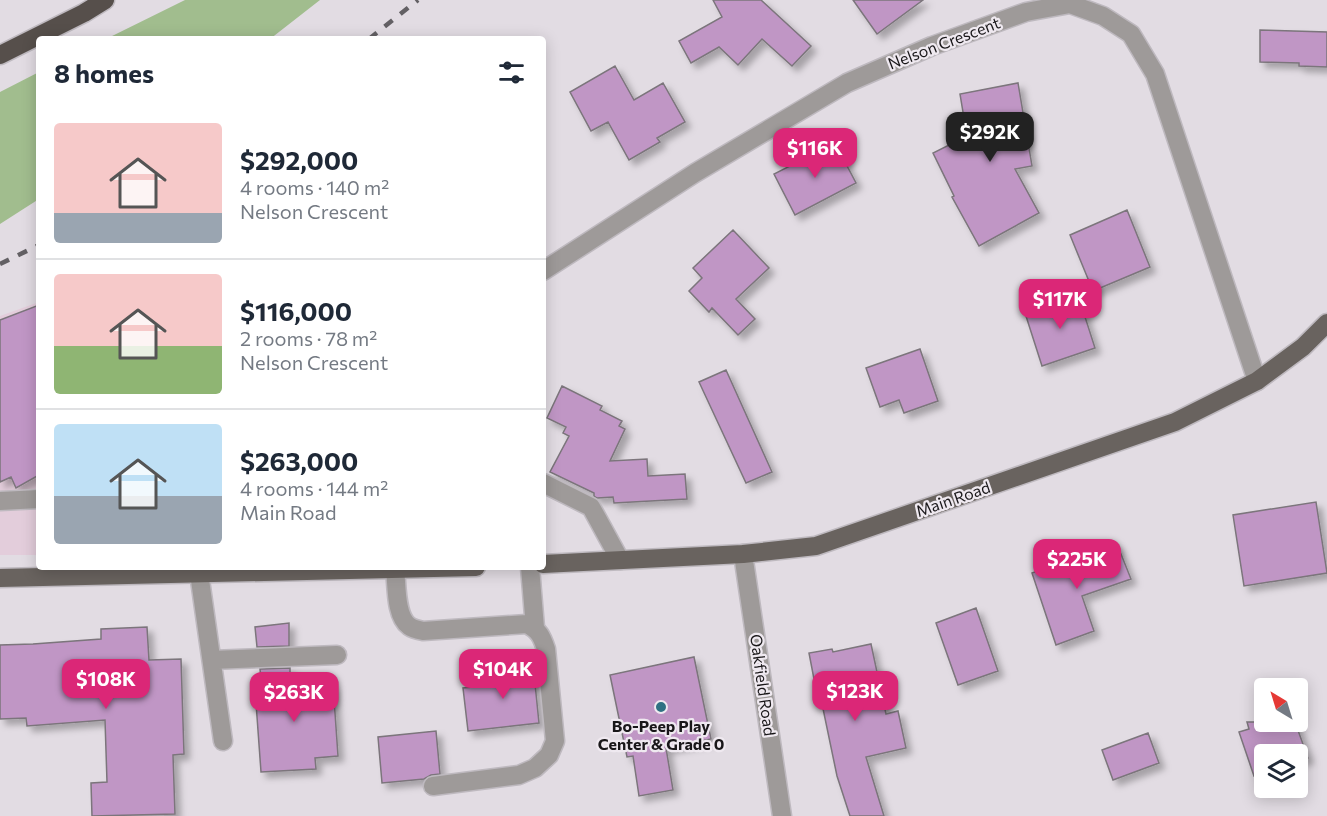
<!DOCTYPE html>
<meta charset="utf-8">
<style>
:root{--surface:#fff;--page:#f2f2f3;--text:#1f2937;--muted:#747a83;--line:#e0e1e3;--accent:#db2777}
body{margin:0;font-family:Commissioner,sans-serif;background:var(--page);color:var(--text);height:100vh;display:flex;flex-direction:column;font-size:22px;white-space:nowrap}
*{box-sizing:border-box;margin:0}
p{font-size:20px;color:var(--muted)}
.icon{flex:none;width:33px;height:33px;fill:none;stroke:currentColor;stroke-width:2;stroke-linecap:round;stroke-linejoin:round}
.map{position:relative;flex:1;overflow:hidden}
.details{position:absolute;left:36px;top:36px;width:510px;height:534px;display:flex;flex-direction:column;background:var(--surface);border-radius:6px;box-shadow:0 3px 15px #0003}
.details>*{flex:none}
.needle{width:39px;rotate:322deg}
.buttons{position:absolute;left:1254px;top:678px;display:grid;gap:12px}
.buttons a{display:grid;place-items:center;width:54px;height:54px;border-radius:6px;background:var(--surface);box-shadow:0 3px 15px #0003;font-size:30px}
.price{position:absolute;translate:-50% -51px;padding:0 14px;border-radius:12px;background:var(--accent);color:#fff;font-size:20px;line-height:39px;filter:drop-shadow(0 2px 3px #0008)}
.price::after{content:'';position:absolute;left:50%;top:36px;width:18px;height:14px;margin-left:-9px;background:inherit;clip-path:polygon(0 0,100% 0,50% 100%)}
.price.on{background:#222;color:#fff}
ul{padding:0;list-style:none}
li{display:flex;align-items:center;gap:18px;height:150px;padding:0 18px}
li+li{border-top:2px solid var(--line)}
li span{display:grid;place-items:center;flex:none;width:168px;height:120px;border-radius:6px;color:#555}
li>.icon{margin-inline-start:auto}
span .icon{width:72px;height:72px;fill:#fffc;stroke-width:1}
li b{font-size:26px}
h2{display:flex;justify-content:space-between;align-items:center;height:72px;padding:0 18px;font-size:26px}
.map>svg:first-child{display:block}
</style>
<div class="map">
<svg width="1327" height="816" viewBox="0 0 1327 816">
<defs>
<filter id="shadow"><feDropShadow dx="5.5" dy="5.5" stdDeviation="3" flood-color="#0004"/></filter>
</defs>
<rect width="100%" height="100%" fill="#e2dce3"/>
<path fill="#e3cddb" d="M39,302v253h-39v-239z"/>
<path fill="#a1bd8e" d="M185,0h135l-50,39h-164z
M39,72v127l-39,25v-132z"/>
<path fill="#c096c5" stroke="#7b757b" stroke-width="1.5" filter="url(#shadow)" d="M713,0h48l50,46 -19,20 -30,-27 -24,26 -19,-18 -28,16 -12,-22 43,-24z
M853,0h70l-46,34z
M1260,30l67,2v35l-28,-1v-3l-39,-1z
M615,66l19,34 29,-17 22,39 -28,16 3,4 -31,18 -21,-38 -17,9 -21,-39z
M1018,83l14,83 -17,3 24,44 -60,33 -27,-49 2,-1 -21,-43 34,-17 -7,-42z
M835,143l21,40 -61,32 -21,-41z
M1127,210l23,57 -57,24 -23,-56z
M733,230l36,38 -33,31 19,20 -17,16 -26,-27 -3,4 -20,-21 13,-13 -9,-10z
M1078,295l17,53 -53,18 -17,-53z
M39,305v170l-23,13 -5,-11 -11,5v-162z
M920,349l18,52 -34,12 -5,-13 -19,7 -14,-39z
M726,370l46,102 -26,11 -47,-101z
M562,386l40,20 -2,4 22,11 -3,5 6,3 -15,32 37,-2 1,17 37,-2 2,25 -73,4 -1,-6 -16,1 -3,-2v-3l-44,-21 19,-36 -6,-3 3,-6 -19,-9z
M1316,502l11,71 -83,13 -11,-71z
M1117,544l14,35 -49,17 12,35 -38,14 -24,-72z
M976,608l22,63 -40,14 -22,-62z
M289,623v23l-32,1 -2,-20z
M147,627l2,33 32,-1 3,95 -11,1 2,59 -83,2 -1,-33 16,-1 -2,-62 -78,6 -1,-8 -26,1v-74l33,-1 68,-5v-10z
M871,644l15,70 12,-3 8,37 -40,9 18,59h-34l-13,-40 -16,-77 -3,1 -9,-47 23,-4 1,3z
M694,657l17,82 -45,9 7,42 -34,6 -6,-40 -6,1 -17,-82z
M533,664l6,59 -71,8 -5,-43 29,-3 -1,-17z
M290,668v19l43,-3 5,72 -23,2 1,11 -55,3 -6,-83h7l-2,-20z
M1247,722h48l13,36 -10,3v-7h-34v19l-10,3 -15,-44 10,-3z
M436,731l4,43 -9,1 -7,4 -42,4 -4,-46z
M1148,733l11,30 -46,17 -11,-30z"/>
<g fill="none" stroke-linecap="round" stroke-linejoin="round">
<defs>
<path id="minor" d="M543,271l152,-98 152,-90 85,-37 94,-34 44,-8 33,12 28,18 24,40 102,307
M543,483l48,24 29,53
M0,501l39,-2
M743,554l39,262
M530,567l5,61
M395,569c2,15 0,47 14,57 4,3 9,4 14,5l104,-7c12,6 15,13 19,25l9,92 -6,14 -14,13 -16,7 -86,11
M199,573l24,168
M212,660l125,-5"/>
<path id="major" d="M543,564l200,-10 73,-8 359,-124 82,-41 46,-34 24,-24
M0,578l476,-11"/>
<path id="highway" d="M0,55l84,-42 21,-13"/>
</defs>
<use href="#minor" stroke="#beb9bf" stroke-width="21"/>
<use href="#major" stroke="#beb9bf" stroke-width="21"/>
<use href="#highway" stroke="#beb9bf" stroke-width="21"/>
<use href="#minor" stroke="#9e9a99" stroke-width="18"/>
<use href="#major" stroke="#69635f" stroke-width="18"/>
<use href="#highway" stroke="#564f4b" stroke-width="18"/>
<path stroke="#636064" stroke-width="4.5" stroke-dasharray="10 10" stroke-linecap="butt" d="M369,39l49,-39
M0,264l39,-19"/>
</g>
<circle fill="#2f7183" stroke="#efe9f0" stroke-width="2" cx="661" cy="707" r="6"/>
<g text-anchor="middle" stroke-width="4.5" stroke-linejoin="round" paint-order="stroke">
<g font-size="16" fill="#191719" stroke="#efe9f0">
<text transform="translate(944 43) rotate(-21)" y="6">Nelson Crescent</text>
<text transform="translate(953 499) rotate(-19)" y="6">Main Road</text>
<text transform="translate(763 685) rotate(82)" y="6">Oakfield Road</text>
</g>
<g font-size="16" font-weight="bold" fill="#191719" stroke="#efe9f0">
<text x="661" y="732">Bo-Peep Play<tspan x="661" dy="18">Center &amp; Grade 0</tspan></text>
</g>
</g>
</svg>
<div class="buttons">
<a><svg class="needle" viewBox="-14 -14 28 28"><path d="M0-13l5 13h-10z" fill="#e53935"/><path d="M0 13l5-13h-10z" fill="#747a83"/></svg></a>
<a><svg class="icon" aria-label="layers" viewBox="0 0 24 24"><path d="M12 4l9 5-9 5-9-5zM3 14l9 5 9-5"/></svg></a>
</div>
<b class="price on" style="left:990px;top:163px">$292K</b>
<b class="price" style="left:815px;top:179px">$116K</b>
<b class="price" style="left:1060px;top:330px">$117K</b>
<b class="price" style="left:1077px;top:590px">$225K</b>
<b class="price" style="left:503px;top:700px">$104K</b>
<b class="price" style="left:106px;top:710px">$108K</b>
<b class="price" style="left:855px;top:722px">$123K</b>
<b class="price" style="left:294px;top:723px">$263K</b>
<section class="details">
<h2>8 homes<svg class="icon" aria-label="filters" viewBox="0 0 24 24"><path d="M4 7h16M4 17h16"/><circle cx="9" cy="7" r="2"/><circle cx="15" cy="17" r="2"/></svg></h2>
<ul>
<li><span style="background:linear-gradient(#f6c9c9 75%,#9aa5b1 0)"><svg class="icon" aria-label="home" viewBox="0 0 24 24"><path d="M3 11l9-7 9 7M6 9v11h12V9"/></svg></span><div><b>$292,000</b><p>4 rooms · 140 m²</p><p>Nelson Crescent</p></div></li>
<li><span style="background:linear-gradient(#f6c9c9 60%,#8fb573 0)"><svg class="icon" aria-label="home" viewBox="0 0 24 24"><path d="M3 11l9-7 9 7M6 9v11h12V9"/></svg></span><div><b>$116,000</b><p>2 rooms · 78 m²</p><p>Nelson Crescent</p></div></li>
<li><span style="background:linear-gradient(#bfe0f5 60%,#9aa5b1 0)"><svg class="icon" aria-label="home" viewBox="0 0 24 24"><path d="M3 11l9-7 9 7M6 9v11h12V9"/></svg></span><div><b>$263,000</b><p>4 rooms · 144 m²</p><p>Main Road</p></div></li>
</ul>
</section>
</div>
